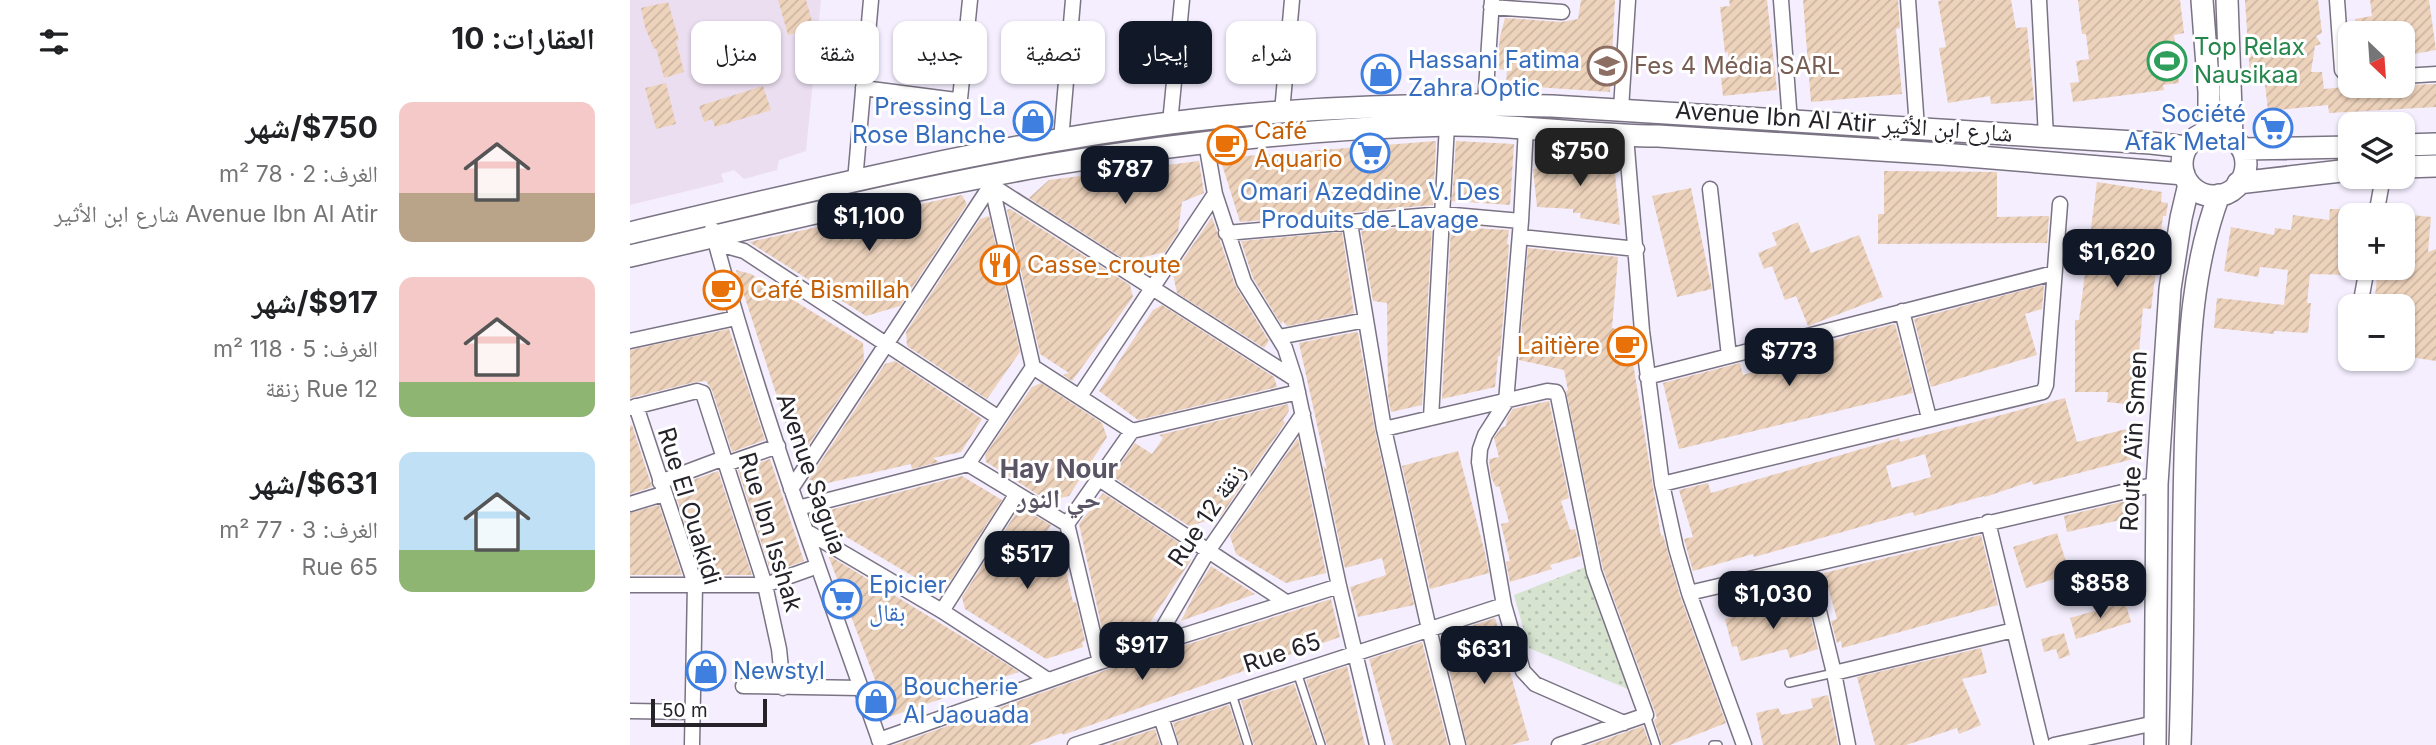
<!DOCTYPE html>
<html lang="ar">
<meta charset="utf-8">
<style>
:root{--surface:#fff;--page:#f2f2f2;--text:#202124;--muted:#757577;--accent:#111827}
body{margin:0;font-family:Inter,"Noto Naskh Arabic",sans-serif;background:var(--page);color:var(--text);direction:rtl;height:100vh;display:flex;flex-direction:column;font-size:26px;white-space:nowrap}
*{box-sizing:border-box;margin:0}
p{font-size:23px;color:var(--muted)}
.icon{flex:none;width:38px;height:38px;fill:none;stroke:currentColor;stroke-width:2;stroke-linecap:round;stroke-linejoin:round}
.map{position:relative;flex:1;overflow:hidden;direction:ltr}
.details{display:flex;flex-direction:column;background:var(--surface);width:630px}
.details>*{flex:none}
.guide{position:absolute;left:21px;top:21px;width:665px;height:63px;direction:rtl;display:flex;gap:14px}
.needle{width:46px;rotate:155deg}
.buttons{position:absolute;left:1708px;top:21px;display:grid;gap:14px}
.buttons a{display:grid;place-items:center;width:77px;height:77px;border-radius:14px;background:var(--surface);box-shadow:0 2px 5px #0004;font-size:35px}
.scale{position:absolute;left:21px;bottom:18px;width:116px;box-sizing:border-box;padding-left:7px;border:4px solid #252229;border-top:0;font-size:19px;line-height:24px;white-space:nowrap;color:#252229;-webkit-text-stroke:5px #fff;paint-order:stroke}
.price{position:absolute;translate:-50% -60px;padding:0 16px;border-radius:14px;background:var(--accent);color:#fff;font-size:23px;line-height:46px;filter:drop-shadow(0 2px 4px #0008)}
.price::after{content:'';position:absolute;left:50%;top:42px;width:21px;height:16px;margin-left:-10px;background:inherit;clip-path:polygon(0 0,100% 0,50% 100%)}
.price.active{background:#222;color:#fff}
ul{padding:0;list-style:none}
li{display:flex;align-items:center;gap:21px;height:175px;padding:0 35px}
li span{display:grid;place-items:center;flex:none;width:196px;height:140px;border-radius:14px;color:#555}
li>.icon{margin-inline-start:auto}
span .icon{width:84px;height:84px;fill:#fffc;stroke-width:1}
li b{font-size:30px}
h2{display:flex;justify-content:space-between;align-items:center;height:84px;padding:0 35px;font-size:30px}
.chip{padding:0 24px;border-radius:14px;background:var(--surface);box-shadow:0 2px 5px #0004;font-size:24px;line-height:63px}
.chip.active{background:var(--accent);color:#fff}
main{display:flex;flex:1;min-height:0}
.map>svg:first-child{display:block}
</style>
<main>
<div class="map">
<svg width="1806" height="745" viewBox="0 0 1806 745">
<defs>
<pattern id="green-dots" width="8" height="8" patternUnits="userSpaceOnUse" patternTransform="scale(1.75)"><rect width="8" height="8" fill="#d5e3cf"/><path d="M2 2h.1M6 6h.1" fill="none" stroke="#b7c2b2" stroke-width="1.8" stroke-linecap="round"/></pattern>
<pattern id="building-hatch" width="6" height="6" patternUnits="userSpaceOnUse" patternTransform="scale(1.75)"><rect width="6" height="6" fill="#eed3bc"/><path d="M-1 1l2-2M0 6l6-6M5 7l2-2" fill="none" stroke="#ccb5a2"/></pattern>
</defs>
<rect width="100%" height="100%" fill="#f4eefe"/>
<path fill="#ecdef1" d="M0,0h191l-15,151 -27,9 -2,10 -33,9 -10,-9 -13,4 3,8 -94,23z"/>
<path fill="url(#green-dots)" d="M958,566l40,123 -99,-41 -15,-53z"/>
<path fill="url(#building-hatch)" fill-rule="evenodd" d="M148,0h28l8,28 -26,7z
M951,0h34l-5,92 -104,-7 1,-15 -10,-1 3,-32 5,-19 56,4 17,-3z
M1099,0h38l10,90 -54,6 -2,-18 10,-1 -3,-25 -3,1 -5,-46 10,-1z
M1173,0h95l2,28 -4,1 6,65 -91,8z
M1315,0h66l5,28 11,-1 7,73 -43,4 -1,-8 -42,7 -9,-55 7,-1 -8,-46z
M1448,0h102l4,33 -10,2 5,48 -16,2 1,5 -91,12 -3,-19 9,-1 -3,-21 13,-2 -3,-25h-4z
M1615,0h73l4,33 -6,3 5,8 -6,2 -4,26h11l2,17 20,-2 7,3 6,-3 79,-3v23l-107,6 -1,-8 -60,6 -4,-36 -14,1z
M1740,0h59l7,50 -33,6v-23h-46l-2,-14 17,-3z
M38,2l11,38 -3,1 8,31 -20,6 -8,-30 -2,1 -9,-22 -4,-19z
M36,83l10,41 -20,5 -11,-41z
M133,86l8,24 -56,17 -3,-8 -8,3 -5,-16z
M806,141l-3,64 -193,17 -20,-64z
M826,141l58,3 -4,61 -58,-4z
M955,152l28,2 7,71 -40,-7 1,-5h-8v-4l-36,-2 -4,-38 9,-1 -1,-10 15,-2 1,14 27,-2z
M569,161l5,32 -22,9 -4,30 -13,20 -38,9 -98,-63 20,-18z
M1254,171l113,1v45l52,-1 -2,27 -169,1v-30h6z
M1467,182l65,10 -1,10 7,1 -2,13h-3l-12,93 -8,-1 -9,97 -27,-3 1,-10h-33v-72h4z
M1061,188l21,101 -35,8 -25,-101z
M332,195l5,9 -67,102 -34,10 -117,-74z
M380,209l120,76 3,12 -61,84 -9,-6 6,-2 -29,-19 -33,-144z
M1700,209h20v66l-40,-1 -3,29h4l-3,30 -34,-2v3l-60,-6 3,-30 67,7 4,-35 -28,-3 -2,10 -34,-6 7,-44 43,8 1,-7 16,2 2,-15 36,5z
M1773,214l28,3 -3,35 8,-3v112l-33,-5 10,-47 -10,-1v-2h-29l4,-38h25z
M359,216l31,136 -33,47 -80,-53 -1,-14 74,-113z
M582,217l23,68 34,56 -5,7 -87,-55 -4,-19z
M1168,222l13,31 48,-18 24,62 -75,29 -12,-30 -11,4 -13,-34 -8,3 -6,-16 19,-8 -5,-12z
M802,225l-10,180 -31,7 -3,-16 -1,-93 -14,-2 -12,-70z
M821,227l58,3 -2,14 2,1 -9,111h-2l-3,31 -53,12z
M712,232l12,81 -67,13 -4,-5 -2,3 -28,-46 -12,-37z
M898,248l90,9 -6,71 16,4 33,204 2,-1 17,61 46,127 -56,22h-8l-8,-25 3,-2 -2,-6 -52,-143 -37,-178 2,-1 -4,-20 -45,-10z
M106,270l15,4 112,69 1,18 -61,92 -10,-7z
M1414,285l-2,24 -17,5 12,41 -106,32 -17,-68z
M532,305l112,72 3,10 -139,33 -39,-29 54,-81z
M1265,324l18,69 -234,56 -16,-66 77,-20 3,12 45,-14 -1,-3 62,-23z
M99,329l36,111 -33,12 -20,-62 -6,-9 -11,1 -65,16v-48z
M726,332l2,1 17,98 39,174 -56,12 -8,-30 36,-12 -4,-17 -37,10 -22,-103 4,5 -28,-127z
M265,361l87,58 -21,33 -28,6 6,4 -27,7 -1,-5 -101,23 -2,-6 77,-117z
M411,383l61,40 5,14 -38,59 -21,5 -62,-39 -1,-7 47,-68z
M1435,398l12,44 49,-13 7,30 -100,26 -1,-4 -47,16 -1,-1 -70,20 -1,-4 -159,45 -1,-3 -60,17 -9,-32 9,-2 -14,-47 29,-7 3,10 188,-55 1,4zM1295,454l6,23 -39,11 -6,-22z
M919,401l20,97 -8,3 9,29 5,-1 6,27 -31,9 2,4 -42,13 -4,-20 4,-1 -9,-37 8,-2 -10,-36 -3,1 -5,-10 -2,-18 10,-2 -5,-19 7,-10 5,-2 1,-8 6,-9z
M658,404l1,7 -6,9 2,3 -65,94 -31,9 -77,-50 23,-33 17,11 11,-16 -4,-3z
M2,425l20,62 -22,7v-68z
M668,438l28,135 -40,10 -50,-29 -6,-18z
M828,451l26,98 5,24 -59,16 -28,-123z
M140,459l34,102 -33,12 -33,-103z
M88,471l34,104h-50l-29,-88z
M332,476l40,24 -51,80 -23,5 -107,-63 -3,-9z
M473,493l84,55 4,12 -46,70 -41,8 -25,-114z
M1500,500l3,17 -66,15 -3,-16z
M29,505l23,70h-52v-62z
M390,507l31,18 -25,40 6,5 27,-30 14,62h3l9,39 -3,1 1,5 -37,12 -81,-50 -3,-12z
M1427,533l13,41 -44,14 -13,-41z
M1351,535l17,70 -156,43 -1,-7 -4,2 -6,-22 6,-2 -13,-46z
M198,555l171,104 20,13 -130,45z
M581,566l44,28 -74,27 17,-34z
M1176,598l12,51 -28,9 -3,-9 -46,12 -4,-15 -5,1 -7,-28 38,-10 1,3z
M701,599l9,38 -277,98 -1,-2 -33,12h-135l209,-74z
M1495,602l6,20 -55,17 -6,-21z
M865,618l34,122 -18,5h-44l-26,-109z
M1434,633l6,22 -11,4 -3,-10 -12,3 -3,-13z
M792,642l26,103h-55l-24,-86z
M1351,648l6,25 -25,6 19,46 -22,9 -2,-6 -51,17h-31l-18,-68z
M717,666l18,79h-38l-21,-65z
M664,684l21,61h-61l-13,-44z
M1198,695l10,50h-75l-7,-32 22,-5 4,7 31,-7 -2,-9z
M599,705l13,40h-63l-6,-22z
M1013,726l7,19h-61l37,-13z
M525,729l5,16h-50v-1z"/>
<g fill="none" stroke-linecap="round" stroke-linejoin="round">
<defs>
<path id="lane" d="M667,672l24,73
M1159,683l45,-10
M602,694l16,51
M1016,715l10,30
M1083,745h5"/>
<path id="street" d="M1151,0l9,122
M1278,0l9,128
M1409,0l7,137
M1707,0l5,70 8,10
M861,7l71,5
M1773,76l33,-2
M233,88l93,12 4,-1 10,-99
M855,104l7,-104
M991,109l7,-109
M652,112l10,-112
M540,123l12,-123
M896,127l-5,94 -15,181 -21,33 -5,14 -1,13 25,143 19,66 12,13 89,39
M996,136l16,195 20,153 14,64 13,45 55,152
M431,140l12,-140
M576,143l9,51 29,88 41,66 10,31 44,207 38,159
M225,181l16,-181
M361,183l42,184 99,64
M1080,189l19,167
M1746,215l7,-38
M720,223l34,206 45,200 29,116
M82,229c46,175 109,345 169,516
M596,233l216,-19 79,7
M890,237l117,12
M85,243l29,8 255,167
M1730,306l7,-38
M1272,311l27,107
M649,337l87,-17
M0,341l106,-23
M1017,377l407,-104
M450,396l135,-202
M6,406l59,178 -3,161
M0,408l67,-17 6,2 62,192 14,64 4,39
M801,418l16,-293
M754,429l163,-38 9,1 2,4 36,176 52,143 -87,30
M96,464l52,-18
M338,464l99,60 33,138
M469,479l187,123
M30,482l64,-24
M1032,484l381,-92 3,-7 14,-181
M161,489l200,-304 304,194
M0,504l33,-10
M168,508l170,-44 65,-97
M1358,522l54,223
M437,524l65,-93 166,-39
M176,531l136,80 106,69
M1178,566l26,107 14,72
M0,585h135l53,-19
M1059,593l468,-109
M312,611l74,-116
M523,645l55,-94 95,-137
M1204,673l180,-43
M113,686l117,2
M0,711l62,1
M531,717l9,28
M249,740l221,-78 239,-76
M445,745l429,-140
M1424,745l101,-22"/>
<path id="secondary" d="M1572,0l7,92v40
M1597,0l5,138
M1552 164a32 32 0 1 1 64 0a32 32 0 1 1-64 0Z
M1773,145l33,-1
M1612,149l108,-2
M1773,167l33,-1
M1608,183l112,-13
M0,233c177,-42 360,-87 540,-110 126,-16 255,-20 382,-17l599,37 36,4
M0,256c139,-32 278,-67 418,-91 132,-22 266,-37 400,-40 70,-1 140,11 210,11l285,18 241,20
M1525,745l2,-261 13,-195 11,-71 8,-34
M1550,745c4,-106 2,-213 6,-319 3,-78 5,-157 33,-231"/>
</defs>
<use href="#lane" stroke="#7a7384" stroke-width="10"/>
<use href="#street" stroke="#7a7384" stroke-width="17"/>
<use href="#secondary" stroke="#7a7384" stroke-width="24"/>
<use href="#lane" stroke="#fff" stroke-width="7"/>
<use href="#street" stroke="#fff" stroke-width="14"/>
<use href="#secondary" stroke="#fff" stroke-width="21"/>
</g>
<defs>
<symbol id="stadium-ring" viewBox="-11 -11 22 22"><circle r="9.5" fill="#fff" stroke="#2e9e5b" stroke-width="1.5"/><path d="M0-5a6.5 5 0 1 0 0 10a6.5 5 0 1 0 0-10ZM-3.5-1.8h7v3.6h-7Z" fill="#2e9e5b"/></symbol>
<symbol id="school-ring" viewBox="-11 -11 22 22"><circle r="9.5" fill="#fff" stroke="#8d6e63" stroke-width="1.5"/><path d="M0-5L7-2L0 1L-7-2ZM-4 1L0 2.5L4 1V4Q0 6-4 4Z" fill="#8d6e63"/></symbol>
<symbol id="shop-ring" viewBox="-11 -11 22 22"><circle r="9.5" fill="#fff" stroke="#3f7fe0" stroke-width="1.5"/><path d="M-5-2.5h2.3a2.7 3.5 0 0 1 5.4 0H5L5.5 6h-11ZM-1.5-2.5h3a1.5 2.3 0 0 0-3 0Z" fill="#3f7fe0"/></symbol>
<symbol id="supermarket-ring" viewBox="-11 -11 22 22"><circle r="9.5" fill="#fff" stroke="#3f7fe0" stroke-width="1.5"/><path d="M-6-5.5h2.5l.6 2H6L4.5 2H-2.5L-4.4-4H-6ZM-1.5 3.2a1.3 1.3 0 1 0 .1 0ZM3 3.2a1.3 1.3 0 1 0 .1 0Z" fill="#3f7fe0"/></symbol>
<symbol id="cafe-ring" viewBox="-11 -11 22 22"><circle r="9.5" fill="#fff" stroke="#e8710a" stroke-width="1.5"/><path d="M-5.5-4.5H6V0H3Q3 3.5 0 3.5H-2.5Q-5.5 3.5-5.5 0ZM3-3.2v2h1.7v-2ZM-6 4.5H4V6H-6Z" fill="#e8710a"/></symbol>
<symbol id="restaurant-ring" viewBox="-11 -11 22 22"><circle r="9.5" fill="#fff" stroke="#e8710a" stroke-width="1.5"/><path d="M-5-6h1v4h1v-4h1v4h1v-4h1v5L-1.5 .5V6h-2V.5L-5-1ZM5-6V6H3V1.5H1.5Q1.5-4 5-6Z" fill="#e8710a"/></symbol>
</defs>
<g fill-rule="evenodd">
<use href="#stadium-ring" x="1515" y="39" width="44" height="44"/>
<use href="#school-ring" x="955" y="44" width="44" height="44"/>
<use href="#shop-ring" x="729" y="52" width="44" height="44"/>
<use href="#shop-ring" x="381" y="99" width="44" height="44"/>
<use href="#supermarket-ring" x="1621" y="106" width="44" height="44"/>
<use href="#cafe-ring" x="575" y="123" width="44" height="44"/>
<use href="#supermarket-ring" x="718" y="131" width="44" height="44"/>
<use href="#restaurant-ring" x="348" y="243" width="44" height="44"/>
<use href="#cafe-ring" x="71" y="268" width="44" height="44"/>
<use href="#cafe-ring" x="975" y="324" width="44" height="44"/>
<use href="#supermarket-ring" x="190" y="577" width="44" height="44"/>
<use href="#shop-ring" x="54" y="649" width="44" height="44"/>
<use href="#shop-ring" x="224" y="679" width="44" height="44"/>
</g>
<g text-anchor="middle" stroke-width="6" stroke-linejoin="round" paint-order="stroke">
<g font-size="24" fill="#27864d" stroke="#fff" text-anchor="start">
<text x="1564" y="55">Top Relax<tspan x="1564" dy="28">Nausikaa</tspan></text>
</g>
<g font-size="24" fill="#366cbe" stroke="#fff" text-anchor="start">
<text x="778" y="68">Hassani Fatima<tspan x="778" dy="28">Zahra Optic</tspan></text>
<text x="376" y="115" text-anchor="end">Pressing La<tspan x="376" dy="28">Rose Blanche</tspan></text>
<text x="1616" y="122" text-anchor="end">Société<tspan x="1616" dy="28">Afak Metal</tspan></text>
<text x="740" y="200" text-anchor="middle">Omari Azeddine V. Des<tspan x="740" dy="28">Produits de Lavage</tspan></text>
<text x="239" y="593">Epicier<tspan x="239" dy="28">بقال</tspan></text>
<text x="103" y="679">Newstyl</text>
<text x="273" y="695">Boucherie<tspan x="273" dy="28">Al Jaouada</tspan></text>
</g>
<g font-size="24" fill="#785e54" stroke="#fff" text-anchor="start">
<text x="1004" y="74">Fes 4 Média SARL</text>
</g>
<g font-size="24" fill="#252229" stroke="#fff">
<text transform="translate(1214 122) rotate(4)" y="8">Avenue Ibn Al Atir شارع ابن الأثير</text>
<text transform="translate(1504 441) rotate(-87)" y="8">Route Aïn Smen</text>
<text transform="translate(181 474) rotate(71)" y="8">Avenue Saguia</text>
<text transform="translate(59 506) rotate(73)" y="8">Rue El Ouakidi</text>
<text transform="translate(577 515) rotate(-56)" y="8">Rue 12 زنقة</text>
<text transform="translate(140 532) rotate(73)" y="8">Rue Ibn Isshak</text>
<text transform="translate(652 653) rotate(-18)" y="8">Rue 65</text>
</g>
<g font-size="24" fill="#c56008" stroke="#fff" text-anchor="start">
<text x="624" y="139">Café<tspan x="624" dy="28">Aquario</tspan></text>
<text x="397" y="273">Casse_croute</text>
<text x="120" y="298">Café Bismillah</text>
<text x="970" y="354" text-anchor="end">Laitière</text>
</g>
<g font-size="26" font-weight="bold" fill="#5a5464" stroke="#fff">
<text x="429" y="478">Hay Nour<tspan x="429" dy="30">حي النور</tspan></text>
</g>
</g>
</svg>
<div class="buttons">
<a><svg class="needle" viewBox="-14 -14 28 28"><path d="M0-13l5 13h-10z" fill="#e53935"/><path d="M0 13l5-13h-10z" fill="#757577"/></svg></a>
<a><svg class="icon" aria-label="layers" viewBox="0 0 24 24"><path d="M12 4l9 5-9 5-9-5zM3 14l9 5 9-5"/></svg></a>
<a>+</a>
<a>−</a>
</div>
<div class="scale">50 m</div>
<b class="price active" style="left:950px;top:188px">$750</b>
<b class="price" style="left:495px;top:206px">$787</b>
<b class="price" style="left:239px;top:253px">$1,100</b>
<b class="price" style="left:1487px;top:289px">$1,620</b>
<b class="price" style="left:1159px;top:388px">$773</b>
<b class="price" style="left:397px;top:591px">$517</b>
<b class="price" style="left:1470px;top:620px">$858</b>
<b class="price" style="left:1143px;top:631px">$1,030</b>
<b class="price" style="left:512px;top:682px">$917</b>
<b class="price" style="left:854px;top:686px">$631</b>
<div class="guide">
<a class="chip">شراء</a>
<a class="chip active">إيجار</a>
<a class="chip">تصفية</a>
<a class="chip">جديد</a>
<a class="chip">شقة</a>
<a class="chip">منزل</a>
</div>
</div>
<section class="details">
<h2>العقارات: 10<svg class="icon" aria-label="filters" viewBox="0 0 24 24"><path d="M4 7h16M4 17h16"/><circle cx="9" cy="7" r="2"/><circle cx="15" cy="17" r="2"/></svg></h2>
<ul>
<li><span style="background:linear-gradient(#f6c9c9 65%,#b9a48a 0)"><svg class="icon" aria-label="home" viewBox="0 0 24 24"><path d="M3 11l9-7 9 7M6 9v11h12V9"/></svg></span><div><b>$750/شهر</b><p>الغرف: 2 · 78 m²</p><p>Avenue Ibn Al Atir شارع ابن الأثير</p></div></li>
<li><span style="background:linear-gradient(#f6c9c9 75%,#8fb573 0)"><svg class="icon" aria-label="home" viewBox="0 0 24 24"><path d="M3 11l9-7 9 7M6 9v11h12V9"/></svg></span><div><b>$917/شهر</b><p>الغرف: 5 · 118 m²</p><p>Rue 12 زنقة</p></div></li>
<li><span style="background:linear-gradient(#bfe0f5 70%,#8fb573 0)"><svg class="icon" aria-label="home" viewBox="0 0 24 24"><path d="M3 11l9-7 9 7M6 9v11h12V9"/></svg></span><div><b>$631/شهر</b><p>الغرف: 3 · 77 m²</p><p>Rue 65</p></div></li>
</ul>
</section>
</main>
